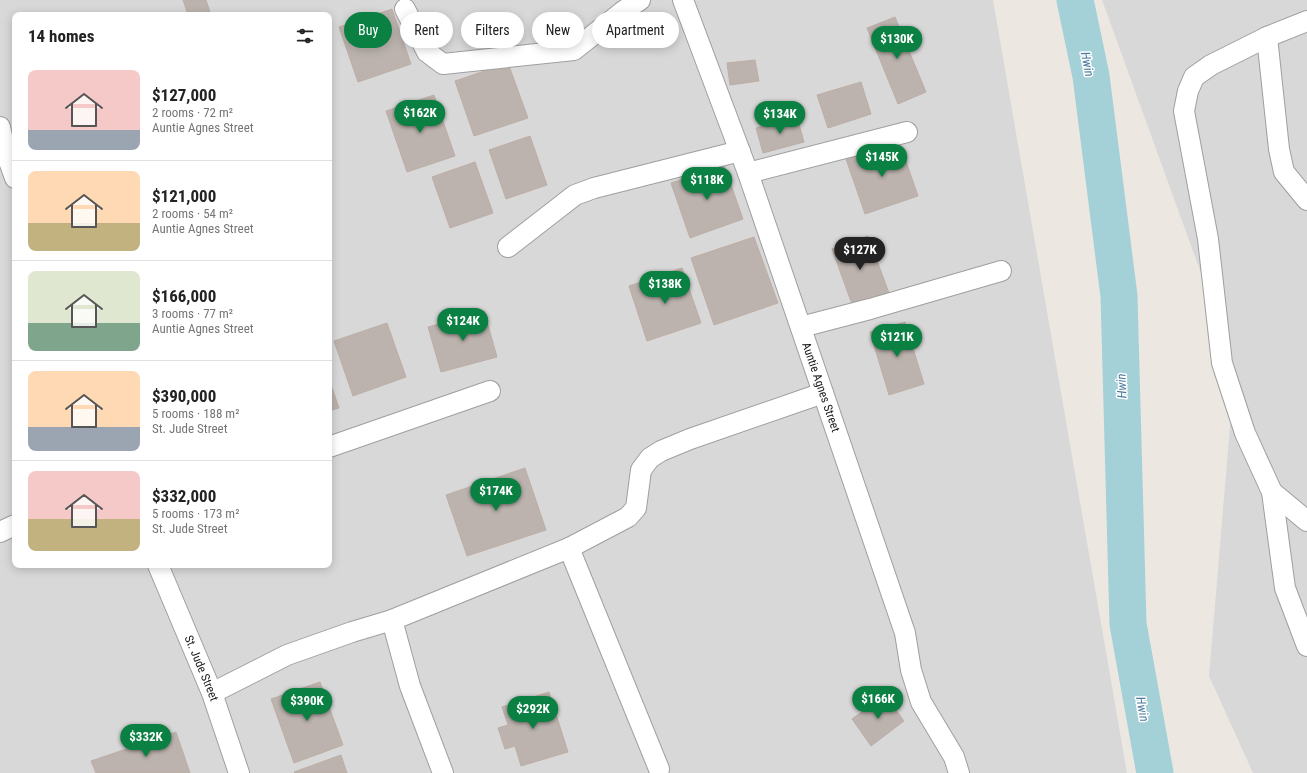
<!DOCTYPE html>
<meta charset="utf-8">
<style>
:root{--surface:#fff;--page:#f2f2f2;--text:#222;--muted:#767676;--line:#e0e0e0;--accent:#0b8043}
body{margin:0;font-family:"Roboto Condensed",sans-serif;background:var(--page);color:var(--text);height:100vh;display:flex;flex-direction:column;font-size:15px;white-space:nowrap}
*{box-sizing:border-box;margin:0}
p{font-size:13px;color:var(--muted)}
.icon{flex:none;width:22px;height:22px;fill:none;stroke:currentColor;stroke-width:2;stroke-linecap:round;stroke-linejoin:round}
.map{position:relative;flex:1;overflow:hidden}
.details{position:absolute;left:12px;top:12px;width:320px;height:556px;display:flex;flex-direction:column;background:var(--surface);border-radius:8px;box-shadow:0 2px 10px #0003}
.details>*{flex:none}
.guide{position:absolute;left:344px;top:12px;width:380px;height:36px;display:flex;gap:8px}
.price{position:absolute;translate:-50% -34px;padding:0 9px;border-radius:14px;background:var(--accent);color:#fff;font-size:13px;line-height:26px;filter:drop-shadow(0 1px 2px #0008)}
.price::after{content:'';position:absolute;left:50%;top:24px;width:12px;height:9px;margin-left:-6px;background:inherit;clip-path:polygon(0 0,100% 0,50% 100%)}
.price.selected{background:#222;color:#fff}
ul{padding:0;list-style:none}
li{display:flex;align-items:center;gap:12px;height:100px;padding:0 16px}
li+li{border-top:1px solid var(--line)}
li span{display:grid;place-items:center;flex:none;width:112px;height:80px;border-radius:8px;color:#555}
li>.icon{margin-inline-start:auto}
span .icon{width:48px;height:48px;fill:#fffc;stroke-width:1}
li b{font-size:17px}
h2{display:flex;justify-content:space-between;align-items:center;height:48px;padding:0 16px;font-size:17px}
.chip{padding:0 14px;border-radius:18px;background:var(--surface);box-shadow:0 2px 10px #0003;font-size:14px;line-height:36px}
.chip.selected{background:var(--accent);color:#fff}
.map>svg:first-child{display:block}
</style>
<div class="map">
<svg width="1307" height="773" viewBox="0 0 1307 773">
<rect width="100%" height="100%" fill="#ece8e1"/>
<path fill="#d9d8d8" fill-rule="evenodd" d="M0,0h993l134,773h-1127zM15,15h314v550h-314z
M1102,0h205v773h-54l-44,-97 26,-309z"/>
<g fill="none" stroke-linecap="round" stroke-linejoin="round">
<path stroke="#a4d0d8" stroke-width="37" d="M1075,0l16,76 28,220 9,328 27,149"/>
</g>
<path fill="#bcb3ae" stroke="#bdaea5" d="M183,0h23l5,15h-23z
M392,9l19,55 -53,18 -19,-55z
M895,17l31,75 -28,12 -31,-76z
M755,60l4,21 -29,4 -3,-22z
M508,63l20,55 -54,18 -19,-55z
M861,82l10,32 -43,14 -11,-33z
M434,95l21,61 -48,16 -21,-61z
M797,117l7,25 -41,11 -7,-25z
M530,136l17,49 -41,14 -17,-49z
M899,141l19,55 -53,18 -19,-55z
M475,162l18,51 -43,15 -18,-51z
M724,165l19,54 -53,19 -19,-55z
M868,236l21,57 -36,14 -21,-58z
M754,237l24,66 -64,22 -23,-67z
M682,268l19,55 -54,18 -18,-55z
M484,311l13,46 -56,15 -13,-45z
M905,322l19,62 -35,11 -19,-63z
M387,323l19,54 -53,19 -19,-55z
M329,379l10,29 -10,3z
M525,468l21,62 -79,26 -21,-61z
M320,682l23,63 -49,18 -23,-64z
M549,692l19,60 -47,14 -6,-20 -10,3 -7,-21 10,-3 -6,-18z
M885,695l19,26 -33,25 -19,-27z
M176,732l14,41h-94l-5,-12z
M341,755l6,18h-52l-1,-1z"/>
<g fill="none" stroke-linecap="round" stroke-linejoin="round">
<defs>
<g id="street">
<path id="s1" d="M683,0l65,173 157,460 6,37 10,32 33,55 5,16"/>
<path d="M405,9l22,43 16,12 131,-14 48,-38 18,-12"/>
<path d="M1307,21l-40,16 -56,28 -17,12 -6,14 -4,20 24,128 14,124 23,70 27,59 13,96 22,58"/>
<path d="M1267,37l12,112 5,23 23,28"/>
<path d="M0,127l5,23 10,28"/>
<path d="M748,173l159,-41"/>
<path d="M508,247l67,-52 19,-7 146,-37"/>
<path d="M801,327l69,-18 131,-38"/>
<path d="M329,447l161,-56"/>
<path d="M1272,492l35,29"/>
<path d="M0,532l15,-7"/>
<path d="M569,548l90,221"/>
<path id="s2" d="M158,565l54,128 27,80"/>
<path d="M392,620l18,66 33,87"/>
<path d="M212,693l75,-38 65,-23 40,-12 177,-72 59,-31 8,-9 5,-38 9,-12 11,-7 29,-12 133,-46"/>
</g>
</defs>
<use href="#street" stroke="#9f9f9f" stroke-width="22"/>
<use href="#street" stroke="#fff" stroke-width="20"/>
</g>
<g text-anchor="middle" stroke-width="3" stroke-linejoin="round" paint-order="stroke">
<g font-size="12" fill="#1b1b1b" stroke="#fff">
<text dy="4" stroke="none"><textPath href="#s1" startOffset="411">Auntie Agnes Street</textPath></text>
<text dy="4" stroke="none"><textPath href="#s2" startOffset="112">St. Jude Street</textPath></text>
</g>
<g font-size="13" font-style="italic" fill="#4b7a9d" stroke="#fff">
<text transform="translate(1088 64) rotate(79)" y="5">Hwin</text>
<text transform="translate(1121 386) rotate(-92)" y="5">Hwin</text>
<text transform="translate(1143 709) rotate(80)" y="5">Hwin</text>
</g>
</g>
</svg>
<b class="price" style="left:897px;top:60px">$130K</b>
<b class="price" style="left:420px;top:134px">$162K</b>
<b class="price" style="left:780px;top:135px">$134K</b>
<b class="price" style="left:882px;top:178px">$145K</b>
<b class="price" style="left:707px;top:201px">$118K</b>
<b class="price selected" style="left:860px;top:271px">$127K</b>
<b class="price" style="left:665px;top:305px">$138K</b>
<b class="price" style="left:463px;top:342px">$124K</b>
<b class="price" style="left:897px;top:358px">$121K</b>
<b class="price" style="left:496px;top:512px">$174K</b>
<b class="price" style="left:878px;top:720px">$166K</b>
<b class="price" style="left:307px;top:722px">$390K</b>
<b class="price" style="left:533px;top:730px">$292K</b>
<b class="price" style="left:146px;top:758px">$332K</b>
<div class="guide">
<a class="chip selected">Buy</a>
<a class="chip">Rent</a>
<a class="chip">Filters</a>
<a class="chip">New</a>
<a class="chip">Apartment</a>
</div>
<section class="details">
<h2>14 homes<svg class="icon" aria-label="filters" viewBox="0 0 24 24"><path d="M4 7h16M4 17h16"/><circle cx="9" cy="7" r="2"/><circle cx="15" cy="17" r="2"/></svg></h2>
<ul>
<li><span style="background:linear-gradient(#f6c9c9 75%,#9aa5b1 0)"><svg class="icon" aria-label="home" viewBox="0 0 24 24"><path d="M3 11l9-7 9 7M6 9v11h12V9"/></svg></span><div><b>$127,000</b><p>2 rooms · 72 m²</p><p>Auntie Agnes Street</p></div></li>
<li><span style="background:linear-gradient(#ffd9b3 65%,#c2b280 0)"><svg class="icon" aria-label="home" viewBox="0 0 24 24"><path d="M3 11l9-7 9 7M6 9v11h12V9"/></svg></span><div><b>$121,000</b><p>2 rooms · 54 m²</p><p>Auntie Agnes Street</p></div></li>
<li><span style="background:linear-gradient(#dfe7d0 65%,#7fa58c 0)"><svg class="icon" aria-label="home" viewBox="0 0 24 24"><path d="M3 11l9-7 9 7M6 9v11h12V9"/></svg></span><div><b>$166,000</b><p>3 rooms · 77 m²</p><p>Auntie Agnes Street</p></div></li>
<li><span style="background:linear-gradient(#ffd9b3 70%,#9aa5b1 0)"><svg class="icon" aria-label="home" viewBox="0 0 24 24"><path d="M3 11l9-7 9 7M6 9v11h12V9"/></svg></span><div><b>$390,000</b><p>5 rooms · 188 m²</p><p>St. Jude Street</p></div></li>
<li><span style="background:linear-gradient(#f6c9c9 60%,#c2b280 0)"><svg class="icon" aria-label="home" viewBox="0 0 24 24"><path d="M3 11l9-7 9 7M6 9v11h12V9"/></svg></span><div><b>$332,000</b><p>5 rooms · 173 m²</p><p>St. Jude Street</p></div></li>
</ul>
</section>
</div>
